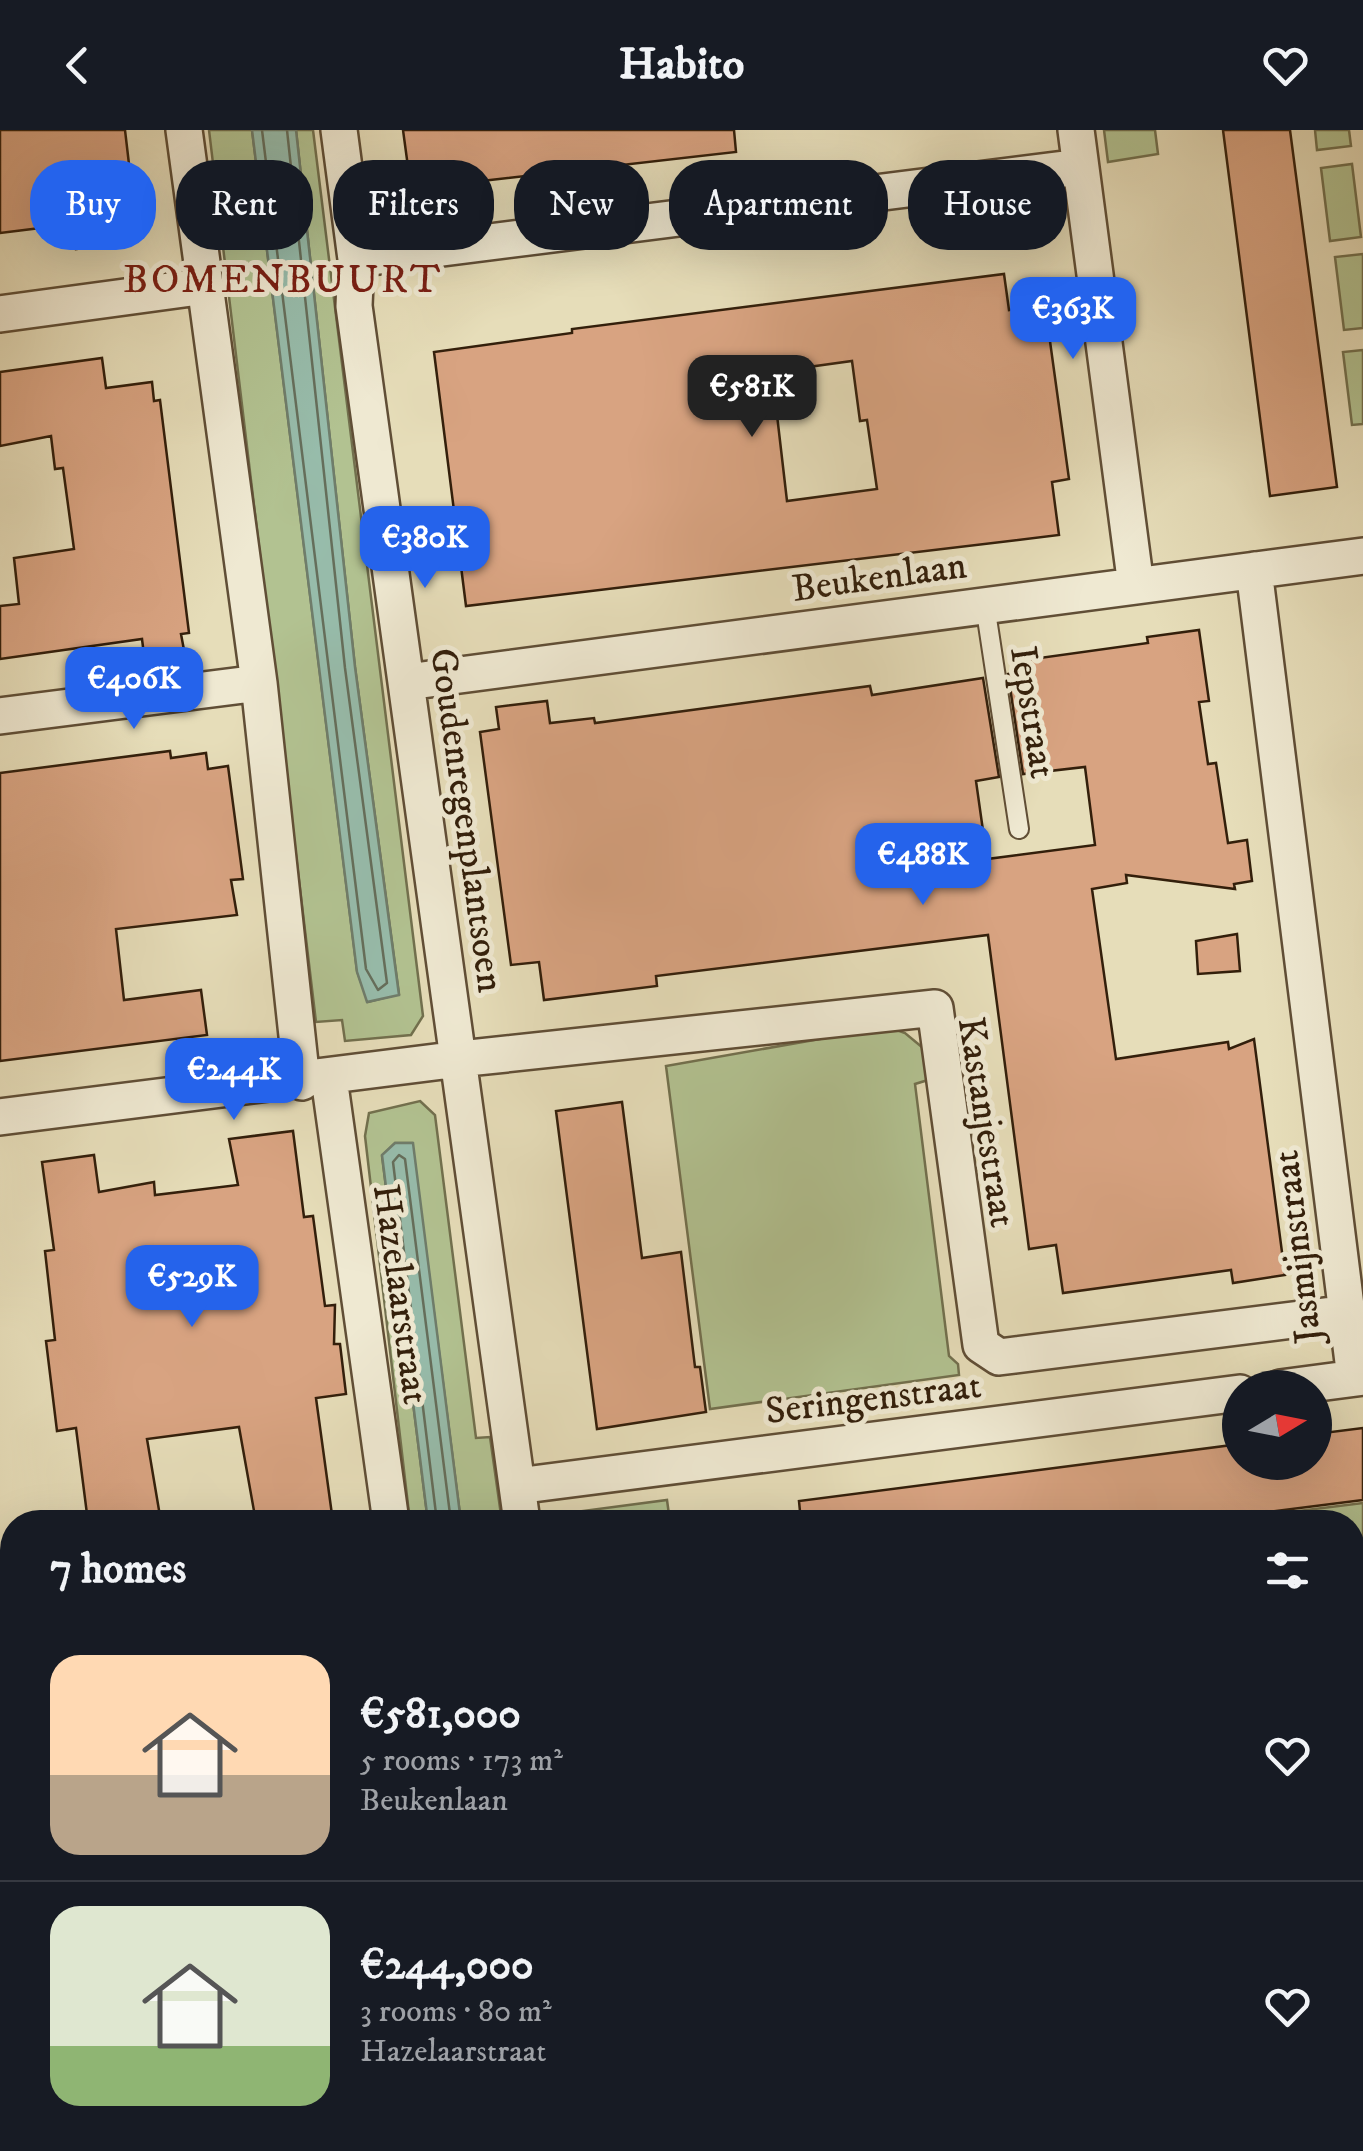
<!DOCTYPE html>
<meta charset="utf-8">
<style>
:root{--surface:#171b24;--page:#242831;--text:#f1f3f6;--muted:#9ea1a6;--line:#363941;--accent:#2563eb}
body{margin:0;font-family:"IM FELL DW Pica",serif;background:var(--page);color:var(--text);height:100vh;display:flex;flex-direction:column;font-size:38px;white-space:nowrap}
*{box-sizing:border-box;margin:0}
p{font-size:32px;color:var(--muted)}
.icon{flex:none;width:55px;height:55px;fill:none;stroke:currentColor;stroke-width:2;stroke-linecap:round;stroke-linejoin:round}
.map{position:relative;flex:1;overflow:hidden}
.drawer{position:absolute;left:0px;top:1380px;width:1365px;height:642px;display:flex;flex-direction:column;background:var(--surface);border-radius:40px 40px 0 0;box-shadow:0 10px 40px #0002}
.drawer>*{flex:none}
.guide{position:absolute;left:30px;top:30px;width:1305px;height:90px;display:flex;gap:20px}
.needle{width:65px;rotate:80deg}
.fabs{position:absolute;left:1222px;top:1240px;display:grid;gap:20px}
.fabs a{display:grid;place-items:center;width:110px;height:110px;border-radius:50%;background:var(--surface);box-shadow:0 10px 40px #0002;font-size:50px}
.price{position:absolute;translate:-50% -85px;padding:0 22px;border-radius:20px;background:var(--accent);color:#fff;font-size:32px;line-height:65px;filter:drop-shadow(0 2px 5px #0008)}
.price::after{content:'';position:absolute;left:50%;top:60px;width:30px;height:22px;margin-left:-15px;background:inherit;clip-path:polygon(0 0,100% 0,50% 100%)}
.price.selected{background:#222;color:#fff}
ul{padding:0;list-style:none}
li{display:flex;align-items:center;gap:30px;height:250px;padding:0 50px}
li+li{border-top:2px solid var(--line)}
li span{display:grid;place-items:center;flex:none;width:280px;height:200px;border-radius:30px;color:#555}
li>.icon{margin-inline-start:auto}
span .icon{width:120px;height:120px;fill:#fffc;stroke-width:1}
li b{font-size:42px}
h2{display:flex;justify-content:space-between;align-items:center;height:120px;padding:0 50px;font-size:42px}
.pill{padding:0 35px;border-radius:40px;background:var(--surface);box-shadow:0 10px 40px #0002;font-size:35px;line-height:90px}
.pill.selected{background:var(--accent);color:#fff}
header{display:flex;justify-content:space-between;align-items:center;height:130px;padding:0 50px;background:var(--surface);font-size:45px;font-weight:700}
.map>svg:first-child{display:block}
</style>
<header><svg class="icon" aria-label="back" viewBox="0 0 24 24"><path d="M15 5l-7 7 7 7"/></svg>Habito<svg class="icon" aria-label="heart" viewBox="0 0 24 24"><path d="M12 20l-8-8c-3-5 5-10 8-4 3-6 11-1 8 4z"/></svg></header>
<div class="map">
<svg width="1363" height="2021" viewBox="0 0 1363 2021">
<rect width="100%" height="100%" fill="#e6ddb9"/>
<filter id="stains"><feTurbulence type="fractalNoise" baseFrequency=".002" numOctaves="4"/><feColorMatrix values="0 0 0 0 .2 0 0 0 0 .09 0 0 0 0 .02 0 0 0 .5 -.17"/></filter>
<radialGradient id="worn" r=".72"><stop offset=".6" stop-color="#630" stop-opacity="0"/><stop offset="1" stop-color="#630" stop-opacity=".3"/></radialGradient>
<path fill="#b2c291" stroke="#72704e" stroke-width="2.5" d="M209,0h43l105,841 11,31 31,-8 -44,-327 -59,-537h17l110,886 -12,19 -66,6 -3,-21 -26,2z
M1104,0h51l3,24 -50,8z
M1315,0h34l2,16 -34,4z
M1352,34l9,73 -31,4 -9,-73z
M1363,124v74l-19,2 -9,-73z
M1363,220v74l-11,1 -9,-73z
M888,897l17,6 18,15 5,32 -13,4 34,272 9,8 1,11 -249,34 -44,-343z
M420,971l15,14 41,323 14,-1 12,85h-41l-49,-379h-17l-13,13 46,366h-18l-45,-386 4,-23z
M667,1370l3,22h-109l-1,-8z
M1363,1373v65l-10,1 -1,-47h-144z
M1363,1914v52l-10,2v-52z
M330,2010h118l3,11h-111z
M494,2010h249l1,11h-242z
M964,2010h68l1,11h-68z
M1103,2010h62l2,11h-56z"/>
<path fill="#97bcab" stroke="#6f7d6b" stroke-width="2.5" d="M252,0h44l59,537 44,328 -32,7 -10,-30z
M395,1013h18l48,379h-33l-46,-367z
M12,1750v51l-12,2v-51z
M233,2010h97l10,11h-105z"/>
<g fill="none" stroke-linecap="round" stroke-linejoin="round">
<path stroke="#656e5b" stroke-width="2.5" d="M262,0l104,839 12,21 9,-7 -42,-315 -58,-538
M437,1392l-44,-360 6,-7 6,4 46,363"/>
</g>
<path fill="#d8a381" stroke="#331f0b" stroke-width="2.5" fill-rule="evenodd" d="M0,0h125l13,111 -62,8 -3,-25 -73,9z
M403,0h331l2,22 -325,37z
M1223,0h67l47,357 -67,9z
M1004,144l5,36 36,-5 24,174 -17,3 7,53 -593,71 -32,-254 138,-19v-4zM852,231l8,60 7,-1 10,69 -90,12 -15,-129z
M102,228l4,30 46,-6 2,19 6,-1 29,233 -8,1 3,16 -40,5 -2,-16 -142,20v-53l19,-2 -5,-46 60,-9 -11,-81 -8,1 -4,-33 -51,10v-74z
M1199,500l10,71 -10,1 9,62 8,-1 12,80 19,-3 5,41 -18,3 1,5 -109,-14 1,8 -35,6 24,170 112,-17 1,7 25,-10 31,236 -52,8 -2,-13 -168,23 -7,-48 -27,4 -41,-314 -332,41 1,10 -113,14 -5,-38 -28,3 -31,-233 19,-3 -3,-22 51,-6 3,22 44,-5 1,5 275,-37 2,9 111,-17 16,99 -23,4 11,78 108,-14 -10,-78 -62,7 -15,-100 12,-2 -2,-11 130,-18 -1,-6z
M170,621l1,7 35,-5 2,16 20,-3 15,113 -12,1 6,35 -121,14 8,71 77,-10 6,45 -207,26v-288z
M1237,804l3,37 -42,3 -2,-33z
M622,972l20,156 39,-6 14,115h5l6,45 -109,17 -41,-318z
M293,1001l11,86 9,-1 12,90 10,-1 -1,39h6l6,50 -30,4 17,124h-77l-17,-95 -92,12 14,83h-73l-12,-94 -19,3 -11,-90 9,-1 -10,-89 9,-1 -12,-88 52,-7 5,37 55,-10 1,13 83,-10 -9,-46z
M1363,1298v72l-175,22h-387l-2,-21 441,-57v18h75v-28z"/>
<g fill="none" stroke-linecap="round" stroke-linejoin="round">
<defs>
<path id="service" d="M985,475l34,224
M942,2010l2,11"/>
<path id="pedestrian" d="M198,2010l1,11"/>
<path id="minor" d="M184,0l75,553 43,399
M339,0l17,129 -2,47 168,1216
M1076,0l60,456
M356,129l724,-92
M0,184l206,-28
M1254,440l101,808
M407,552l956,-126
M0,586l259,-33
M329,948l62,444
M0,987l459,-58 476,-51 46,337 18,12 349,-44
M1280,1258l83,-11
M517,1356l723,-93
M1352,1494l11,-1
M0,1658l12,-1
M1081,2010l1,11"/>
</defs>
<use href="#service" stroke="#604e36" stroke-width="22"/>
<use href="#pedestrian" stroke="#604e36" stroke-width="30"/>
<use href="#minor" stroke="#604e36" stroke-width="40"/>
<use href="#service" stroke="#efe9d2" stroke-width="18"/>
<use href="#pedestrian" stroke="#efe9d2" stroke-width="25"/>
<use href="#minor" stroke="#efe9d2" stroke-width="35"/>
</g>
<g text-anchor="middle" stroke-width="10" stroke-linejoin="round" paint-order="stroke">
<g font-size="38" fill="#331f0b" stroke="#efe9d2">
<text transform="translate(879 446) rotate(-8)" y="13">Beukenlaan</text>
<text transform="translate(1034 582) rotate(81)" y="13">Iepstraat</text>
<text transform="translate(468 690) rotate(82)" y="13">Goudenregenplantsoen</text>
<text transform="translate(988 992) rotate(81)" y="13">Kastanjestraat</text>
<text transform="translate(1296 1117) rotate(-97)" y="13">Jasmijnstraat</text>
<text transform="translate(402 1164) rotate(82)" y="13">Hazelaarstraat</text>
<text transform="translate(873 1267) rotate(-7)" y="13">Seringenstraat</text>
</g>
<g font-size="40" letter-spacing="2.5" fill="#7a1f14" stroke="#efe9d2">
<text x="283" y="162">BOMENBUURT</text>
</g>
</g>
<rect width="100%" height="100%" filter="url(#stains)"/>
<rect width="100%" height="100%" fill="url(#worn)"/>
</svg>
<div class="fabs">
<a><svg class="needle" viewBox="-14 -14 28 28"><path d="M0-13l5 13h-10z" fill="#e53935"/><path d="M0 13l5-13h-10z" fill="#9ea1a6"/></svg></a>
</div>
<b class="price" style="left:1073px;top:232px">€363K</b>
<b class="price selected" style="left:752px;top:310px">€581K</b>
<b class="price" style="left:425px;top:461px">€380K</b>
<b class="price" style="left:134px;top:602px">€406K</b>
<b class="price" style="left:923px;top:778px">€488K</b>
<b class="price" style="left:234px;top:993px">€244K</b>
<b class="price" style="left:192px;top:1200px">€529K</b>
<div class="guide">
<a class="pill selected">Buy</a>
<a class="pill">Rent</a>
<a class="pill">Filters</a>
<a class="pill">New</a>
<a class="pill">Apartment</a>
<a class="pill">House</a>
</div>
<section class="drawer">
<h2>7 homes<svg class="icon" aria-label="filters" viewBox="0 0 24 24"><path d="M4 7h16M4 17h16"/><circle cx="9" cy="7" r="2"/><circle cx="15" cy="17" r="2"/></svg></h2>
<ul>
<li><span style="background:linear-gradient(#ffd9b3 60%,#b9a48a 0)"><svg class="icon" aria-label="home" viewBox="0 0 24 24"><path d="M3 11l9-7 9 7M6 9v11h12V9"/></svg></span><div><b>€581,000</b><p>5 rooms · 173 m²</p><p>Beukenlaan</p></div><svg class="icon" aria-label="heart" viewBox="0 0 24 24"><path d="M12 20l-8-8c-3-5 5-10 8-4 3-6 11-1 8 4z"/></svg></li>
<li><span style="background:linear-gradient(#dfe7d0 70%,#8fb573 0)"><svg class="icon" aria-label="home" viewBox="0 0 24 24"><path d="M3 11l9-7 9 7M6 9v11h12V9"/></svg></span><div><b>€244,000</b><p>3 rooms · 80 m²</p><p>Hazelaarstraat</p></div><svg class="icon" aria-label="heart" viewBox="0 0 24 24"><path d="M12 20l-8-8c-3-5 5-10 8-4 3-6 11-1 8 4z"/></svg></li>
</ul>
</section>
</div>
